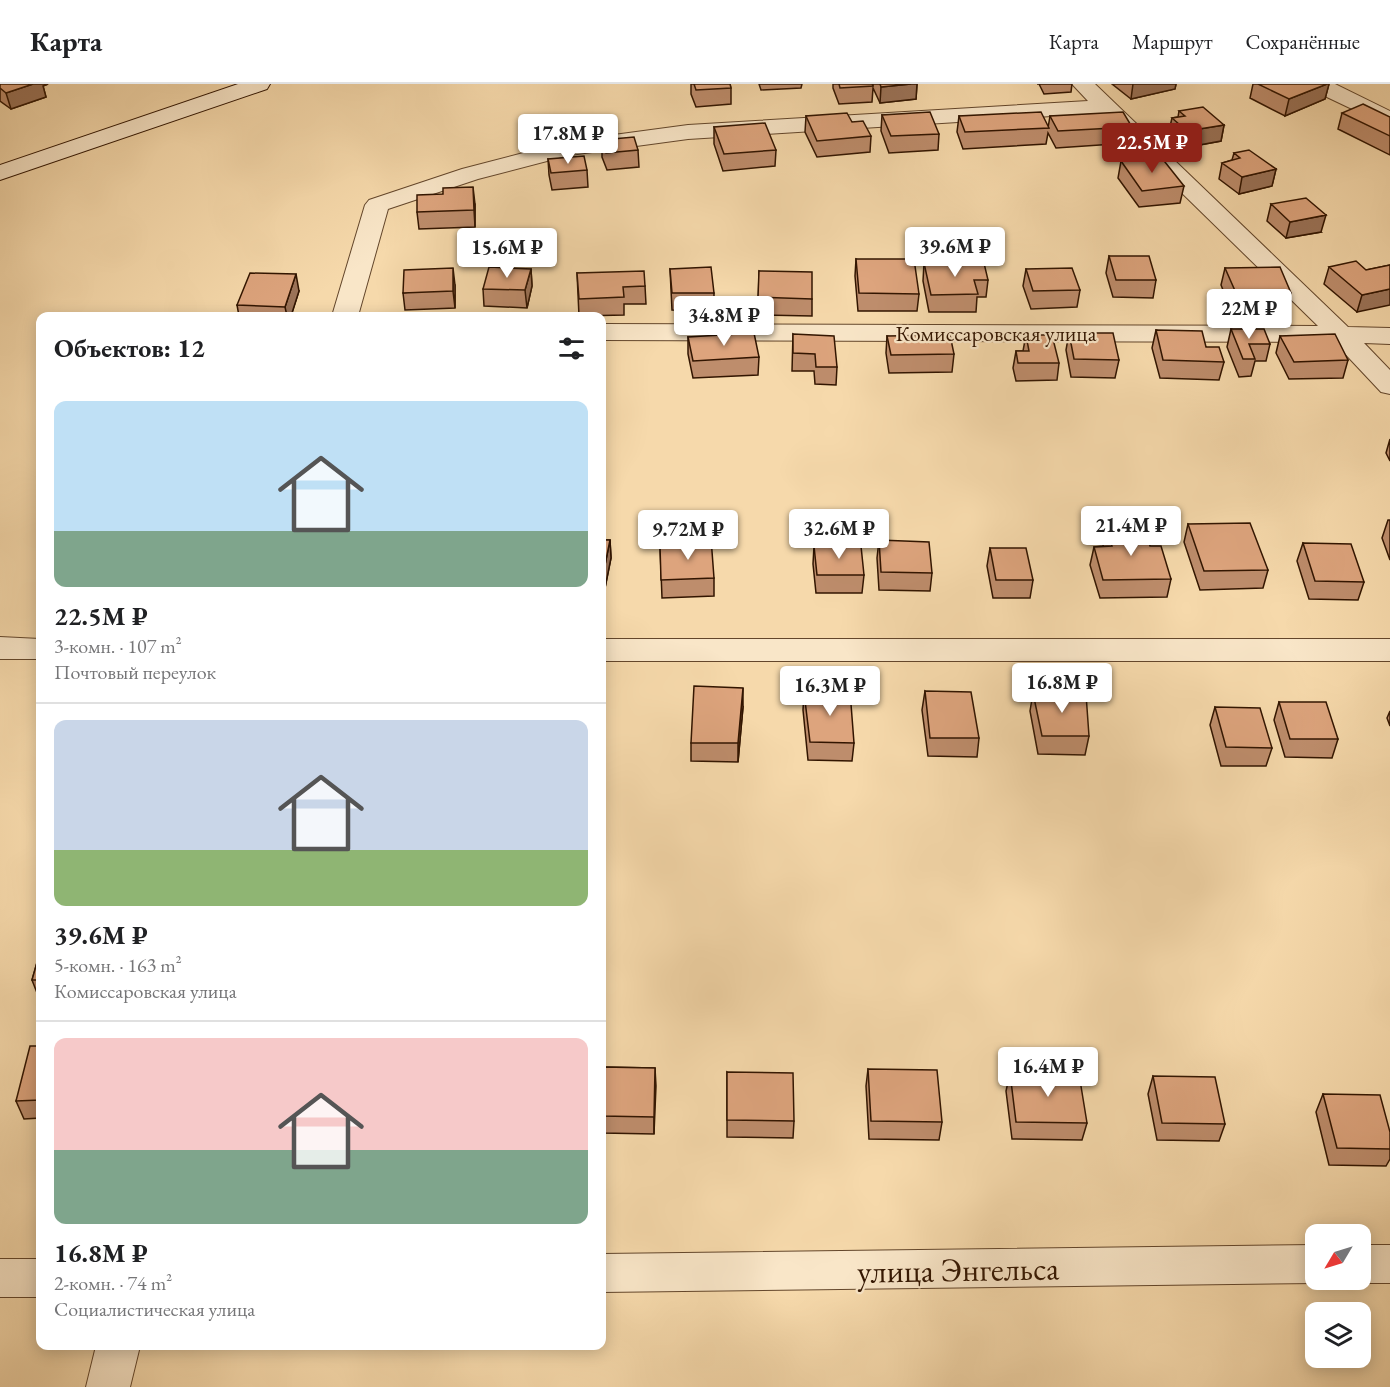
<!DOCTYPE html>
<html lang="ru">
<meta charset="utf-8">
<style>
:root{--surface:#fff;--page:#f2f2f2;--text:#202124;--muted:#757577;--line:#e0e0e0;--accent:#8f2418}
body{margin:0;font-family:"EB Garamond",serif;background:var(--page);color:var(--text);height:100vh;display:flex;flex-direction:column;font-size:22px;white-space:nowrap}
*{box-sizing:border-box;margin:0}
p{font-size:20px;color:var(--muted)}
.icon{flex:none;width:33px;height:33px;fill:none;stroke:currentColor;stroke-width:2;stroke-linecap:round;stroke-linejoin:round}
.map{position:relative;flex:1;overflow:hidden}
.drawer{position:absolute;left:36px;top:228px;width:570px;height:1038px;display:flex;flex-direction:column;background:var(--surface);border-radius:12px;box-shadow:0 3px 15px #0003}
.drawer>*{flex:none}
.needle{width:39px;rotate:232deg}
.tools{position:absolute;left:1305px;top:1140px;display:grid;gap:12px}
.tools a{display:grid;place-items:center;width:66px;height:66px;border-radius:12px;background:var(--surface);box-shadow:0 3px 15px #0003;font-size:30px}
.price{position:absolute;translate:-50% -51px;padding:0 14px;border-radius:6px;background:#fff;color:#222;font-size:20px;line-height:39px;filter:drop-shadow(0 2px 3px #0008)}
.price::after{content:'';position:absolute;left:50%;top:36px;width:18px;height:14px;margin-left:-9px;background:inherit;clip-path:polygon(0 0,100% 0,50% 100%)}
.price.selected{background:var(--accent);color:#fff}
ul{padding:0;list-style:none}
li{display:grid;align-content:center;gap:12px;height:318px;padding:0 18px}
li+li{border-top:2px solid var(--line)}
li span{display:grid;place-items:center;height:186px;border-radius:12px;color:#555}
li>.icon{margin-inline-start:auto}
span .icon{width:108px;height:108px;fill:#fffc;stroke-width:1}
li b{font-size:26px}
h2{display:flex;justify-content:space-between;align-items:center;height:72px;padding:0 18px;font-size:26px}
header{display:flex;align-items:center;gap:36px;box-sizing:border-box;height:84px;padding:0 30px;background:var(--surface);border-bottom:2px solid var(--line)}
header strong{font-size:28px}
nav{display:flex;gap:33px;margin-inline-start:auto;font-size:21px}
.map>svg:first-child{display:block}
</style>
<header>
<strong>Карта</strong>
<nav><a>Карта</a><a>Маршрут</a><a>Сохранённые</a></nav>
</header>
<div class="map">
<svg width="1390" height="1303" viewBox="0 0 1390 1303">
<rect width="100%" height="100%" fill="#f6d9ab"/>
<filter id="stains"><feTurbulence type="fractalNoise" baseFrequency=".00333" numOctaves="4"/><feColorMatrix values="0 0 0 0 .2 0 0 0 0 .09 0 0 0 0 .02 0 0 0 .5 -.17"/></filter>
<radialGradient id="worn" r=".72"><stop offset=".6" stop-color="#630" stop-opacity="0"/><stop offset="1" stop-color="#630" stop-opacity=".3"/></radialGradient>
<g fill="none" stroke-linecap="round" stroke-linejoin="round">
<defs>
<path id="street" d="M1072,0h23l253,243 42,1v16l-26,-1 26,27v24l-9,-2 -47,-50 -732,-2v-16l716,2 -218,-213 -412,26 -118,16 -92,24 -90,30 -30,107h-26l33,-111 4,-5 93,-31 107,-28 119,-16 400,-24z
M1307,0h28l55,27v16l-80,-38z
M0,553l40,2v20h-40z
M602,555h788v22h-788z
M1316,1161v35h10l-10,3 -714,9v-38z
M1360,1161h30v38h-30l-10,-3h10z
M0,1175h40v38h-40z
M96,1262h44l-10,41h-44z"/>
<path id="secondary" d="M238,0h32l-3,5 -267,91v-15z"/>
</defs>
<use href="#street" stroke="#63462b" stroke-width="2"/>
<use href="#secondary" stroke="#321500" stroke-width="2"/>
<use href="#street" fill="#f9e6c8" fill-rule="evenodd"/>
<use href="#secondary" fill="#f9e6c8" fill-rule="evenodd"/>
</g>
<path fill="#be8d6c" stroke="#321500" stroke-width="1.5" d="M0,0h48l-5,2 3,11 -35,12 -11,-8z
M691,0h39l1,4v16l-35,3 -5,-13z
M759,0h43l-1,4 -40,2z
M833,0h39l1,2v-2h44l-1,15 -36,4 -7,-15 -1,14 -33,2 -6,-16z
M1037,0h35l-1,8 -27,2 -5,-10z
M1112,0h64l-1,5 -44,10z
M1253,0h76l-4,15 -40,17 -35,-18z
M1179,27l45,14 -3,16 -38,7 -15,-13 4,-17 6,-1z
M1342,29l48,4v38l-52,-26z
M882,31l57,19 -1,16 -49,3 -8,-22z
M806,32l46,6 19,14 -1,16 -53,5 -12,-25z
M959,32l89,12 2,-12 82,11 -3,16 -73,5 -8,-15 -2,11 -83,5 -6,-17z
M714,43l62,23 -1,16 -52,5 -9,-27z
M602,56l36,10 1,17 -32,3 -5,-13z
M1234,69l42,16 -4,17 -33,8 -20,-15 3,-16 10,-3z
M548,75l39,11 1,17 -36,3 -3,-15z
M1121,77l63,25 -4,17 -41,4 -21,-29z
M443,110l32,10v23l-56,2 -2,-17z
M1271,120l50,28 -35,6 -19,-17z
M1109,172l47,24 -3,18 -40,-1 -7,-24z
M856,175l63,35 -2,17h-59l-3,-35z
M924,179l64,17 -2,17h-9l-1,15h-47l-6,-31z
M1390,181l-33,47 -33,-28 5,-17 37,3z
M1225,184l66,25 -4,17h-56l-10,-25z
M531,185l1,17 -5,22 -43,-2 -1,-17z
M670,185l44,24v18l-42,-1z
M1026,185l54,21 -3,17 -46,2 -8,-23z
M759,187l53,28v17l-54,-1z
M577,189l68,13 1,18h-22v11l-45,1z
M455,201v23l-50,2 -2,-17z
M299,207l-8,25h-52l-2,-11z
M1231,245l39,15 -4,17h-11l-4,15 -12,1 -12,-30z
M1156,246l50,17 18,15 -5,18 -59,-2 -8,-30z
M1069,249l50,27 -4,18 -44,-1 -5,-27z
M793,250l44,33 -1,18 -21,-1 -1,-13h-22z
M1026,251l33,28 -2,17 -41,1 -3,-13 3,-17h7z
M887,252l67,18 -2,18 -63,1 -3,-20z
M1280,252l68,24 -5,18 -54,1 -13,-26z
M688,253l71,20 -1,18 -65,3 -5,-24z
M1390,355v22l-4,-8z
M1388,436h2v40l-8,-22z
M1188,440l80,46 -5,18 -63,2 -16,-48z
M1107,444l43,18 21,33 -4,18 -67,1 -10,-33 4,-18 9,-1z
M602,456h8l1,18 -6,30h-3z
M879,456l53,33 -2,18 -51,-1 -2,-32z
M1303,459l61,39 -6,18 -49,-1 -12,-38z
M660,462l54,32v18l-52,2z
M814,462l50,29 -2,18h-46l-3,-29z
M990,464l43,32 -3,18h-37l-6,-32z
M925,607l54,47 -2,19 -49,-1 -6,-46z
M804,608l50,51 -2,18 -44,-1 -5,-50z
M1033,609l56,43 -4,19 -47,-1 -8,-43z
M1279,618l59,37 -6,19 -47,-1 -11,-37z
M743,623l-5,55 -47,-1v-18z
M1215,623l57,41 -6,18h-45l-11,-41z
M1390,627v15l-3,-8z
M602,641l1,35h-1z
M40,868v46h-1l-7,-18z
M40,962v72l-16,1 -8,-18z
M602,983l53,1 -1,66 -52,-1z
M868,985l74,53 -3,18 -70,-1 -3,-53z
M727,988l67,49 -1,17 -66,-1z
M1010,989l77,50 -5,17 -70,-1 -6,-48z
M1153,992l72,48 -6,17 -62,-1 -9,-46z
M1323,1010l67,38v27l-4,7 -57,-1 -13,-53z"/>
<path fill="#9b7358" stroke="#321500" stroke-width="1.5" d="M33,0h15l-5,2 3,11 -35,12 -5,-16z
M911,0h6l-1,15 -36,4 1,-16z
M1133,0h43l-1,5 -44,10z
M1327,0h2l-4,15 -40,17 4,-17z
M1224,41l-3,16 -38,7 4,-17z
M1276,85l-4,17 -33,8 3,-17z
M473,103l2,17v23l-1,-17z
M1326,131l-5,17 -35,6 4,-16z
M453,184l2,17v23l-2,-17z
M531,185l1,17 -5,22 -2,-18z
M296,190l3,17 -8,25h-4l-2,-9z
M1390,205v16l-33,7 5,-17z
M610,456l1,18 -6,30 -1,-18z
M743,604v19l-5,55v-19z
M655,984l1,18 -2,48v-17z"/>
<path fill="#dda47d" stroke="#321500" stroke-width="1.5" d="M0,0h33l-27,9 -6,-5z
M694,0h36l1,4 -35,2z
M839,0h33l1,2 -33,2z
M880,0h31l-30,3z
M1258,0h69l-38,15z
M1363,20l27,13v19l-48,-23z
M1203,23l21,18 -37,6 -15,-13 13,-2 -6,-5z
M930,28l9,22 -48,2 -9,-21z
M1041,28l8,16 -84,4 -6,-16z
M1123,28l9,15 -74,4 -8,-15z
M847,29l5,9 11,-1 8,15 -54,5 -11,-25z
M765,39l11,27 -52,4 -10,-27z
M634,53l4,13 -32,3 -4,-13z
M1249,66l27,19 -34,8 -20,-14 18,-5 -6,-5z
M584,72l3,14 -36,3 -3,-14z
M1161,73l23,29 -42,5 -21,-30z
M473,103l1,23 -57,2v-17l26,-1v-6z
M1306,114l20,17 -36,7 -19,-18z
M1109,172h40l7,24h-40z
M856,175h58l5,35 -60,-1z
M1356,177l10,9 24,-5v24l-28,6 -33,-28z
M924,179h60l4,17h-14l4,14 -47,1z
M489,183l42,2 -6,21 -42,-1z
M711,183l3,26h-42l-2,-24z
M1280,183l11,26h-55l-11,-25z
M453,184v23l-50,2 1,-23z
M1072,184l8,22 -47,1 -7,-22z
M644,187l1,15 -22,1 1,10 -45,2 -2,-26z
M759,187l53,1v27l-54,-2z
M250,189l46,1 -11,33 -48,-2z
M1231,245h33l6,15h-21l6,15h-12z
M1156,246l46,1 4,16h13l5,15 -61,-2z
M754,249l5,24 -66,4 -5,-24z
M1069,249h44l6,27 -45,-1z
M793,250l41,2 3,31h-21l-1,-13 -22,-1z
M1335,250l13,26 -54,2 -14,-26z
M950,251l4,19 -63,1 -4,-19z
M1026,251h26l7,28h-41l-2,-12h13z
M1250,439l18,47 -64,1 -16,-47z
M1144,443l6,19h11l10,33 -68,1 -9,-33 18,-1 -5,-18z
M693,454h18l3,40 -53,2 -1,-34h34z
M602,456h8l-6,30h-2z
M879,456l50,2 3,31 -51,-1z
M1303,459l48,1 13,38 -49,-1z
M814,462h47l3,29h-47z
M990,464h36l7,32h-37z
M694,602l49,2 -5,55h-47z
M850,607l4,52 -44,-1 -6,-50z
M925,607l46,1 8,46h-49z
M1033,609l53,1 3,42h-47z
M1279,618h47l12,37h-48z
M1215,623l45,1 12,40 -46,-1z
M40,659v10h-2z
M40,868v28h-8z
M30,962h10v54l-24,1z
M602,983l53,1 -1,49 -52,-1z
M868,985l69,1 5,52 -71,-1z
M727,988l66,1 1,48 -67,-1z
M1010,989l69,1 8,49 -71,-1z
M1153,992l62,1 10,47 -63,-1z
M1323,1010l57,1 10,37v17l-53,-1z"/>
<g text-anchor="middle" stroke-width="4.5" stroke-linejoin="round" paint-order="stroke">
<g font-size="22" fill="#321500" stroke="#f9e6c8">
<text x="996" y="257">Комиссаровская улица</text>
</g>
<g font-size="33" fill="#321500" stroke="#f9e6c8">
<text transform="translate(958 1185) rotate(-1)" y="12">улица Энгельса</text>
</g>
</g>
<rect width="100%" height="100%" filter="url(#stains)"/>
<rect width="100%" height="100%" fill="url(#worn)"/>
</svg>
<div class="tools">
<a><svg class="needle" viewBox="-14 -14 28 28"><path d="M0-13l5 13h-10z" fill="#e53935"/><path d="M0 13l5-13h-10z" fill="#757577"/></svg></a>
<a><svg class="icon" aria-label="layers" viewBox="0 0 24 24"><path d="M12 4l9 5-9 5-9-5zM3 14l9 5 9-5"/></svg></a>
</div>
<b class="price" style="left:568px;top:81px">17.8M ₽</b>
<b class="price selected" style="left:1152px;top:90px">22.5M ₽</b>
<b class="price" style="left:955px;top:194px">39.6M ₽</b>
<b class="price" style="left:507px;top:195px">15.6M ₽</b>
<b class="price" style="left:1249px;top:256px">22M ₽</b>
<b class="price" style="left:724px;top:263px">34.8M ₽</b>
<b class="price" style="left:1131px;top:473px">21.4M ₽</b>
<b class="price" style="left:839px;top:476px">32.6M ₽</b>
<b class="price" style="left:688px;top:477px">9.72M ₽</b>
<b class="price" style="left:1062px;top:630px">16.8M ₽</b>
<b class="price" style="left:830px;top:633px">16.3M ₽</b>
<b class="price" style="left:1048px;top:1014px">16.4M ₽</b>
<section class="drawer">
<h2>Объектов: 12<svg class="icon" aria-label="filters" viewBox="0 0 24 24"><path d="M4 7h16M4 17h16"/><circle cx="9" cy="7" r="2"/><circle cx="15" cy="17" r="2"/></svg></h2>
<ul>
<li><span style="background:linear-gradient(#bfe0f5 70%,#7fa58c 0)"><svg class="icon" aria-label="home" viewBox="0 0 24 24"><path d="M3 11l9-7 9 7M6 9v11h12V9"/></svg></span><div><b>22.5M ₽</b><p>3-комн. · 107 m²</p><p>Почтовый переулок</p></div></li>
<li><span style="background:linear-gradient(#c9d6e8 70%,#8fb573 0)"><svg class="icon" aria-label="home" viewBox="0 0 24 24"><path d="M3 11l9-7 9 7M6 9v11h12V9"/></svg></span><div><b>39.6M ₽</b><p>5-комн. · 163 m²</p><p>Комиссаровская улица</p></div></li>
<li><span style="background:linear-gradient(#f6c9c9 60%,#7fa58c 0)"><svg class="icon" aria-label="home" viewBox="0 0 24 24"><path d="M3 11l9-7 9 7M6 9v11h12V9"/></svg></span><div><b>16.8M ₽</b><p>2-комн. · 74 m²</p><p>Социалистическая улица</p></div></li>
</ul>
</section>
</div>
